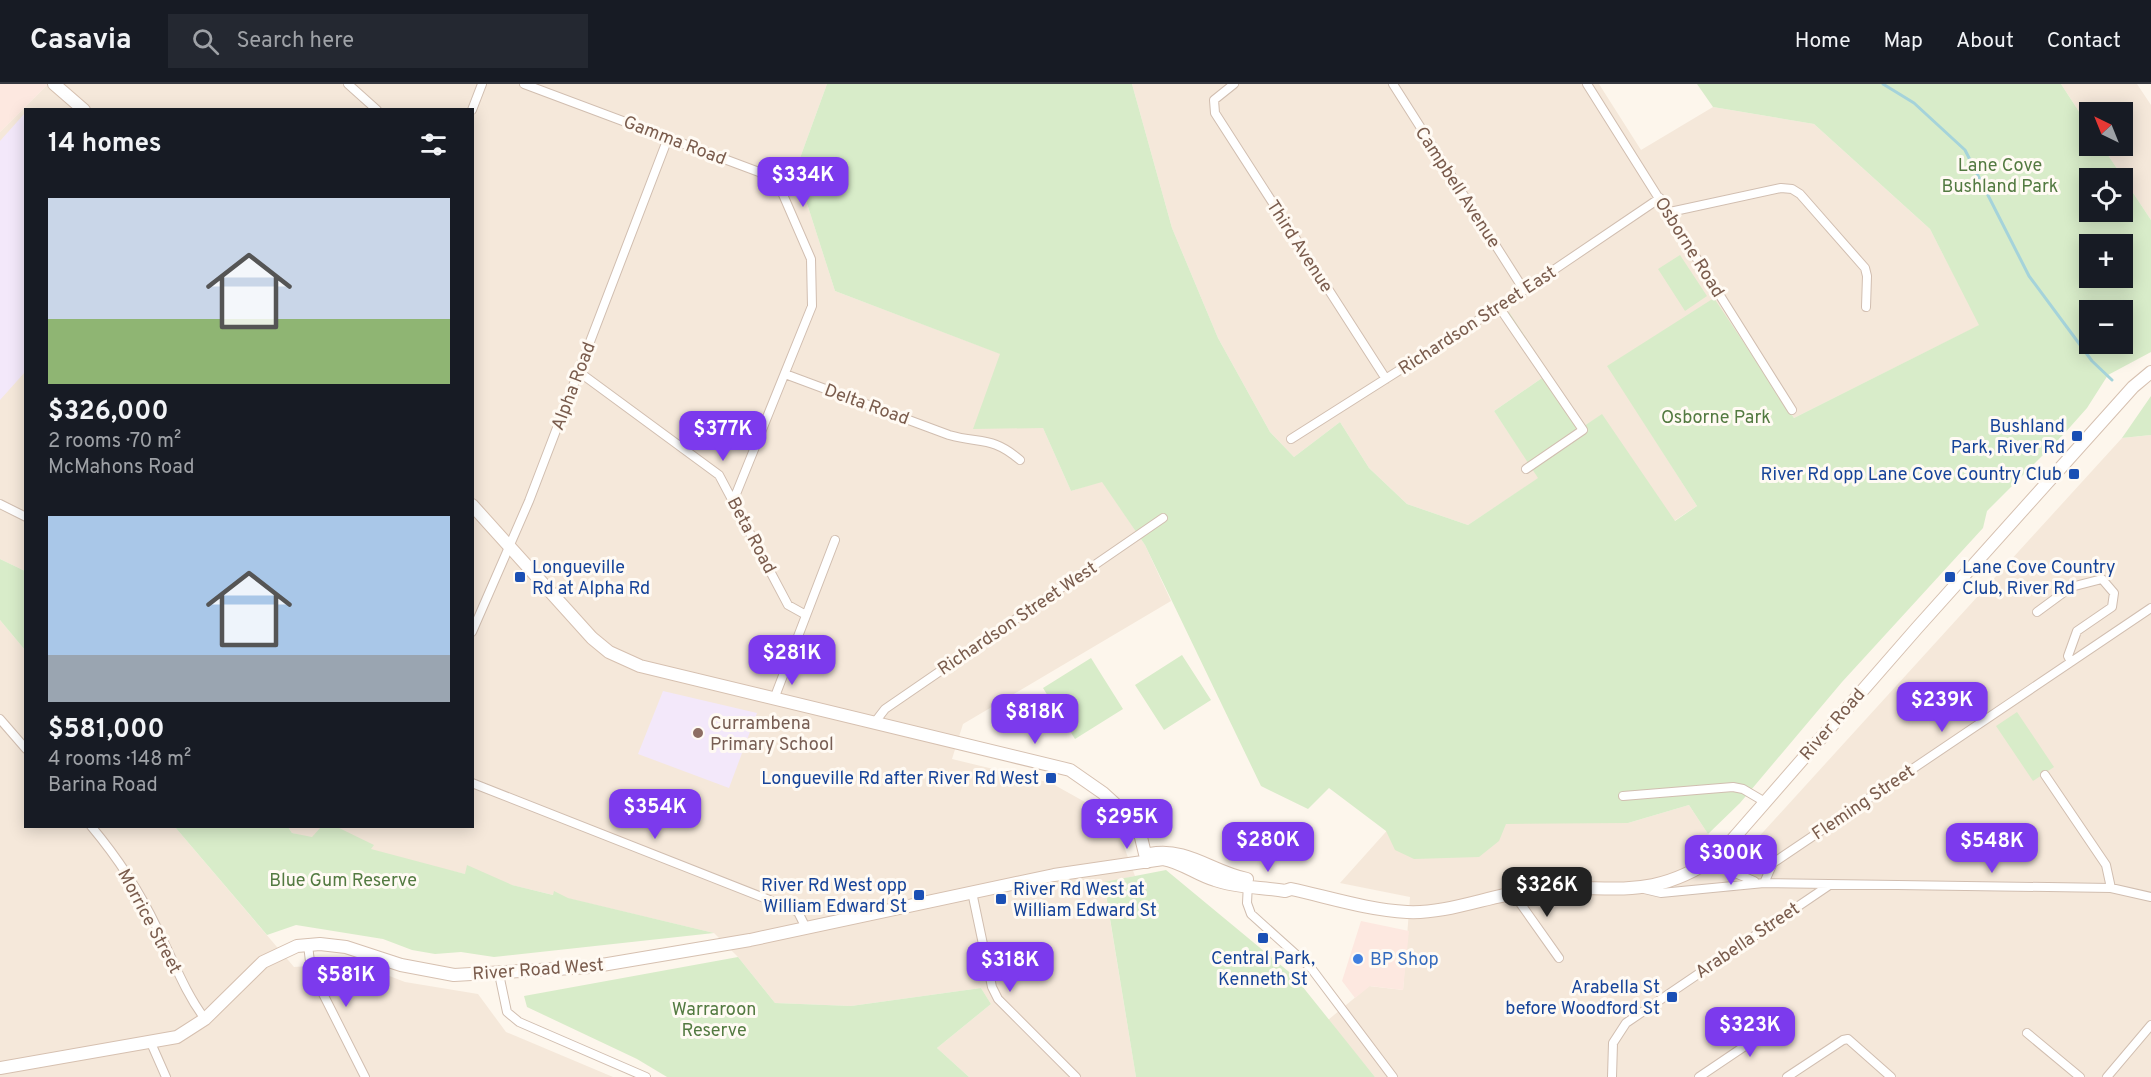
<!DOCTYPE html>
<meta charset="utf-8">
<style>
:root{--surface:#171b24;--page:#242831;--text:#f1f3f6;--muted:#9ea1a6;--line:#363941;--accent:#7c3aed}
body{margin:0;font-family:Overpass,sans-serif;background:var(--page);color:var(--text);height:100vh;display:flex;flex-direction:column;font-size:22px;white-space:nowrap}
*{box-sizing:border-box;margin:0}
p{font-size:20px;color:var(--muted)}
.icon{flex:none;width:33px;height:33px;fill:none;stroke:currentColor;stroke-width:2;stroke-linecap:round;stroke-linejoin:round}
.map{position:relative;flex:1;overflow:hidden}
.sheet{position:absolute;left:24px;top:24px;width:450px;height:720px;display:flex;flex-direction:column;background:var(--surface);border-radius:0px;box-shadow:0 3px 15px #0003}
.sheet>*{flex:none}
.needle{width:39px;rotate:317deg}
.controls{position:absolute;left:2079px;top:18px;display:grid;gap:12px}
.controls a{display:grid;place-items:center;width:54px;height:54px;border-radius:0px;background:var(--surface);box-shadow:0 3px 15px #0003;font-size:30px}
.price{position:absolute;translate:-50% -51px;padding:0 14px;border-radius:12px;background:var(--accent);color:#fff;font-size:20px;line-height:39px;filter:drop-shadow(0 2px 3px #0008)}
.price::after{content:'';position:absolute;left:50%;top:36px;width:18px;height:14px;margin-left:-9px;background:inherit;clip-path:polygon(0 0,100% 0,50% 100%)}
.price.selected{background:#222;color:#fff}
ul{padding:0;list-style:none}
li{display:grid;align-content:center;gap:12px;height:318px;padding:0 24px}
li span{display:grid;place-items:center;height:186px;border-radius:0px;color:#555}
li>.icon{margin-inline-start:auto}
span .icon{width:108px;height:108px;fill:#fffc;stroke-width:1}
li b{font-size:26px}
h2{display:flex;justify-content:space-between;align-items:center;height:72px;padding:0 24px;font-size:26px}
header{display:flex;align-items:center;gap:36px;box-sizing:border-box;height:84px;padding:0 30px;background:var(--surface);border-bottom:2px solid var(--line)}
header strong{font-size:28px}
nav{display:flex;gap:33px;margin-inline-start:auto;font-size:21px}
.search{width:420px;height:54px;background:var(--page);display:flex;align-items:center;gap:15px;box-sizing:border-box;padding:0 21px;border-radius:0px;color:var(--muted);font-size:22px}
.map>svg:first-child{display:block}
</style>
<header>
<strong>Casavia</strong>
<div class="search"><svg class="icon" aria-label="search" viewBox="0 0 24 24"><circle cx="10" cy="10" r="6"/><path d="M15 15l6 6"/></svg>Search here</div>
<nav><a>Home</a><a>Map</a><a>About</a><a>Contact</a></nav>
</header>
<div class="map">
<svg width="2151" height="993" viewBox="0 0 2151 993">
<rect width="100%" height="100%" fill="#fdf6ec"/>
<path fill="#f5e8da" d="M48,0h779l-31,85 39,122 166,63 42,74 28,63 31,-10 43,64 26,56 -208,123 -11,35 99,24 34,19 32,26 18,48 -31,7 32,194h-167l-32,-29 54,-44 -10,-16 -130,18 -76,-3 -37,-46 -24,-24 -422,-100 -4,-6 184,-1v-716h-446l-1,461 -25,-12v-427z
M1132,0h467l42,66 72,-43 101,17 116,105 50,96 -186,93 -80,-119 -106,67 89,140 -23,15 -72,-106 -18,11 -76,-114 -6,5 40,61 -48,33 45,67 -71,47 -61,-21 -38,-36 -29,-46 -46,35 -24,-25 -52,-94 -46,-110z
M2061,0h76l14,21v115l-49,-74h20v-34h-32l-1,15z
M2151,351v642h-779h3l-47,-57 41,-34 34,4 7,-93 -70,-14 87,-97 201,37 61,-18 19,29 36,19 378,-415z
M0,536l25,30 1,176 149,1 119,140 46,-3 21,1 44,17 73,12 28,38 107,45h-613z"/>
<path fill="#fde8e0" d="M0,0h48l-48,48z
M1361,837l48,10 -6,59 -33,-4 -15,12 -13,-17z"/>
<path fill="#f3e8fa" d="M25,29v259l-25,28v-259z
M663,607l94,22 -28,75 -91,-34z"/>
<path fill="#d8ecc9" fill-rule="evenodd" d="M827,0h305l40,144 46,110 52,94 24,25 46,-35 29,46 38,36 61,21 70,-47 -44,-67 48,-33 -40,-61 7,-5 75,114 18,-12 73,107 22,-15 -90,-140 107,-68 80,120 185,-93 -49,-96 -116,-105 -101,-17 -16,-23h364l28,43 1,19h12l49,74v132l-43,23 -21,33 -24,27 -76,76 -4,17 -141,154 -102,121 -32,31 -19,-29 -61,18 -122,1 -7,17 -20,16 -65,2 -19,-9 -9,-19 -57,-43 -21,21 -47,-23 -116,-241 -43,-63 -31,9 -28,-63 -70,1 27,-75 -165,-63 -39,-122zM2090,94h32v34h-32zM2090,160h32v34h-32zM2090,226h32v34h-32z
M1680,171l27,41 -22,15 -27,-42z
M2151,312v39l-29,3z
M0,475l25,12v79l-25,-30z
M1182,571l29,45 -47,30 -29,-45z
M1091,574l32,51 -48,30 -32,-51z
M2017,628l37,55 -21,14 -37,-55z
M175,743h113l4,6 20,4 9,-10h16l37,18 -3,4 94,25 2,-9 45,20 41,10 1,-4 14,7 146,35 -220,24 -33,-5 -26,2 -23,-4 -29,-11 -87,-14 -29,10z
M1166,786l128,106 81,101h-239l-32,-195z
M738,873l37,46 76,3 130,-18 10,16 -54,44 32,29h-302l-30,-18 -110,-52 -3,-11z"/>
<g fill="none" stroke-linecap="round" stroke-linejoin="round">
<path stroke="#a5d3da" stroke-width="3" d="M1883,0l31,19 51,47 64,126 63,85 20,19"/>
<defs>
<path id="street" d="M348,0l29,26
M524,0l235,88 22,18 30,69 1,47 -78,193
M1234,0l-20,16 1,13 171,266
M1393,0l131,206
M1587,0l205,326
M472,26l10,-26
M1670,128l111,-24 11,1 8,5 65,74 2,8 -1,31
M1499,223l84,123 -57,39
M579,288l140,103 69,130 18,10
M785,290l164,61c32,9 43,1 71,25
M1291,355l208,-132 161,-109
M0,420l26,13
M2037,528l34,-25 31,-8 12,14 -2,14 -35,24 -9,25 3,6
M472,548l57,-131 139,-363
M774,615l61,-159
M0,635l26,30
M875,638l10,-13 278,-191
M2045,691l61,90 5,23
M472,699l315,124 11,5 8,16
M1623,712l110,-9 10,2 22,13
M91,742c26,31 49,66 66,102 16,31 27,63 48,91
M1719,771l16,18 19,8
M1248,799l-1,20 4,11 60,54 82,109
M1764,799l9,-20 378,-255
M1644,805l17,4 103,-10 347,5 40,9
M972,808l20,95 6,12 78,78
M1513,809l46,65
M308,861l3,25 54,107
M499,890l8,38 12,10 127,55
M2027,949l53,44
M151,959l15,34
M1612,993l1,-34 13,-20 202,-137
M1699,993l86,-58
M1787,993l56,-37 5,-1 43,38
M2107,993l44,-52"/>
<path id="secondary" d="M54,0l30,26
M472,421l120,133 17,14 31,14 430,104 33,23 35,32 9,37
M1150,770c37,-7 62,18 97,25
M0,984l177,-31 28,-18 58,-57 34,-16 23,-2 26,3 55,18 53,10 136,-8 160,-27 304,-65 109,-16c19,3 34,16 52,21 22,8 47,7 70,11l6,-2c37,8 77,21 116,23 40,2 81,-16 120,-21 79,-11 117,16 192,-36l198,-227 216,-241 18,-15"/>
</defs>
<use href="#street" stroke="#d1beb0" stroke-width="10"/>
<use href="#secondary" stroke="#d6c0b0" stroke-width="14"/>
<use href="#street" stroke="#fff" stroke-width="8"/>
<use href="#secondary" stroke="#fff" stroke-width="12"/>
</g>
<g fill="#1a4fb4" stroke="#fffaf3" stroke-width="2">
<rect x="2071" y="346" width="12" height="12" rx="3"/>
<rect x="2068" y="384" width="12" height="12" rx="3"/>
<rect x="514" y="487" width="12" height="12" rx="3"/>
<rect x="1944" y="487" width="12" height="12" rx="3"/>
<rect x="1045" y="688" width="12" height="12" rx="3"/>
<rect x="913" y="805" width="12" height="12" rx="3"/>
<rect x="995" y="809" width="12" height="12" rx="3"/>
<rect x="1257" y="848" width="12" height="12" rx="3"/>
<rect x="1666" y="907" width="12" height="12" rx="3"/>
</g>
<circle fill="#8d6e63" stroke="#fffaf3" stroke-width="2" cx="698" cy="649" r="6"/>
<circle fill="#3f7fe0" stroke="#fffaf3" stroke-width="2" cx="1358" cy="875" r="6"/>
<g text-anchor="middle" stroke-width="6" stroke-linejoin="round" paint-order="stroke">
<g font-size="18" fill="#7a5c4d" stroke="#fffaf3">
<text transform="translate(675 56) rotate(21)" y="6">Gamma Road</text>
<text transform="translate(1458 103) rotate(57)" y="6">Campbell Avenue</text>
<text transform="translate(1300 162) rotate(57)" y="6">Third Avenue</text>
<text transform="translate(1690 163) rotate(58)" y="6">Osborne Road</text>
<text transform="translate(1477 236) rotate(-33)" y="6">Richardson Street East</text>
<text transform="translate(573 302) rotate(-69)" y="6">Alpha Road</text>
<text transform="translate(867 320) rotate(20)" y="6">Delta Road</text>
<text transform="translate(752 451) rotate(62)" y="6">Beta Road</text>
<text transform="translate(1017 534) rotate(-34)" y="6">Richardson Street West</text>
<text transform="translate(1832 640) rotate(-49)" y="6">River Road</text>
<text transform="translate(1863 718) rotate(-34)" y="6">Fleming Street</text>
<text transform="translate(150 837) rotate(62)" y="6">Morrice Street</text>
<text transform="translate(1747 856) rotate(-34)" y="6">Arabella Street</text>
<text transform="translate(538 885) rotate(-4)" y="6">River Road West</text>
</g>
<g font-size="18" fill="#537a41" stroke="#fffaf3">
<text x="2000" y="87">Lane Cove<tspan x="2000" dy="21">Bushland Park</tspan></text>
<text x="1716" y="339">Osborne Park</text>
<text x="343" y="802">Blue Gum Reserve</text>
<text x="714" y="931">Warraroon<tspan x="714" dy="21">Reserve</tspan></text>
</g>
<g font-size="18" fill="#164399" stroke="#fffaf3" text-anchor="end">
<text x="2065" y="348">Bushland<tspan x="2065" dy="21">Park, River Rd</tspan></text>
<text x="2062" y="396">River Rd opp Lane Cove Country Club</text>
<text x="532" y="489" text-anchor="start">Longueville<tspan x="532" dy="21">Rd at Alpha Rd</tspan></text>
<text x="1962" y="489" text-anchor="start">Lane Cove Country<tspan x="1962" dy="21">Club, River Rd</tspan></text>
<text x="1039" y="700">Longueville Rd after River Rd West</text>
<text x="907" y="807">River Rd West opp<tspan x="907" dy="21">William Edward St</tspan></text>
<text x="1013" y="811" text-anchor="start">River Rd West at<tspan x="1013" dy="21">William Edward St</tspan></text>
<text x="1263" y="880" text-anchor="middle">Central Park,<tspan x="1263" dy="21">Kenneth St</tspan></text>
<text x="1660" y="909">Arabella St<tspan x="1660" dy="21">before Woodford St</tspan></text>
</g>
<g font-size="18" fill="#785e54" stroke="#fffaf3" text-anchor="start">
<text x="710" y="645">Currambena<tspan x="710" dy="21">Primary School</tspan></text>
</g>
<g font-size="18" fill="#366cbe" stroke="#fffaf3" text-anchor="start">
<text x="1370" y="881">BP Shop</text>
</g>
</g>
</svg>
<div class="controls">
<a><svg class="needle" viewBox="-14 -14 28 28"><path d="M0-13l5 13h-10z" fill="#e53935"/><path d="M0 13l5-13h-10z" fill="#9ea1a6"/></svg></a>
<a><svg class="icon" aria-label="locate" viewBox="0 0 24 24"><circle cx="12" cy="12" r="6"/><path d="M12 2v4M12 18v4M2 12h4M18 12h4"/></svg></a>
<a>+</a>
<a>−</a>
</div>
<b class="price" style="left:803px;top:124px">$334K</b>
<b class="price" style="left:723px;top:378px">$377K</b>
<b class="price" style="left:792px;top:602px">$281K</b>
<b class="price" style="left:1942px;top:649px">$239K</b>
<b class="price" style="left:1035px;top:661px">$818K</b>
<b class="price" style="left:655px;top:756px">$354K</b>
<b class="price" style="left:1127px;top:766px">$295K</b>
<b class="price" style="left:1268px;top:789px">$280K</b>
<b class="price" style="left:1992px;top:790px">$548K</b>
<b class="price" style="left:1731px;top:802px">$300K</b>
<b class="price selected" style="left:1547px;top:834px">$326K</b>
<b class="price" style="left:1010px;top:909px">$318K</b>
<b class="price" style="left:346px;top:924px">$581K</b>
<b class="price" style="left:1750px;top:974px">$323K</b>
<section class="sheet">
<h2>14 homes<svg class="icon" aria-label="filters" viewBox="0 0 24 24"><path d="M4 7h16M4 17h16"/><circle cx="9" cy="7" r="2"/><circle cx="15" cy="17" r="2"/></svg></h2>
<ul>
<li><span style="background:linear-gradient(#c9d6e8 65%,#8fb573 0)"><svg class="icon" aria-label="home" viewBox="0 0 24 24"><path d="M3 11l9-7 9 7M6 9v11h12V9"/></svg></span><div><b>$326,000</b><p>2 rooms · 70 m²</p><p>McMahons Road</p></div></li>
<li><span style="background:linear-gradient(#a9c7e8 75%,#9aa5b1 0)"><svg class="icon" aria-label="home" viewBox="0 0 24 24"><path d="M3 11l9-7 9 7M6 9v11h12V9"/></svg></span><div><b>$581,000</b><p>4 rooms · 148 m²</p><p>Barina Road</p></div></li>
</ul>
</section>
</div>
